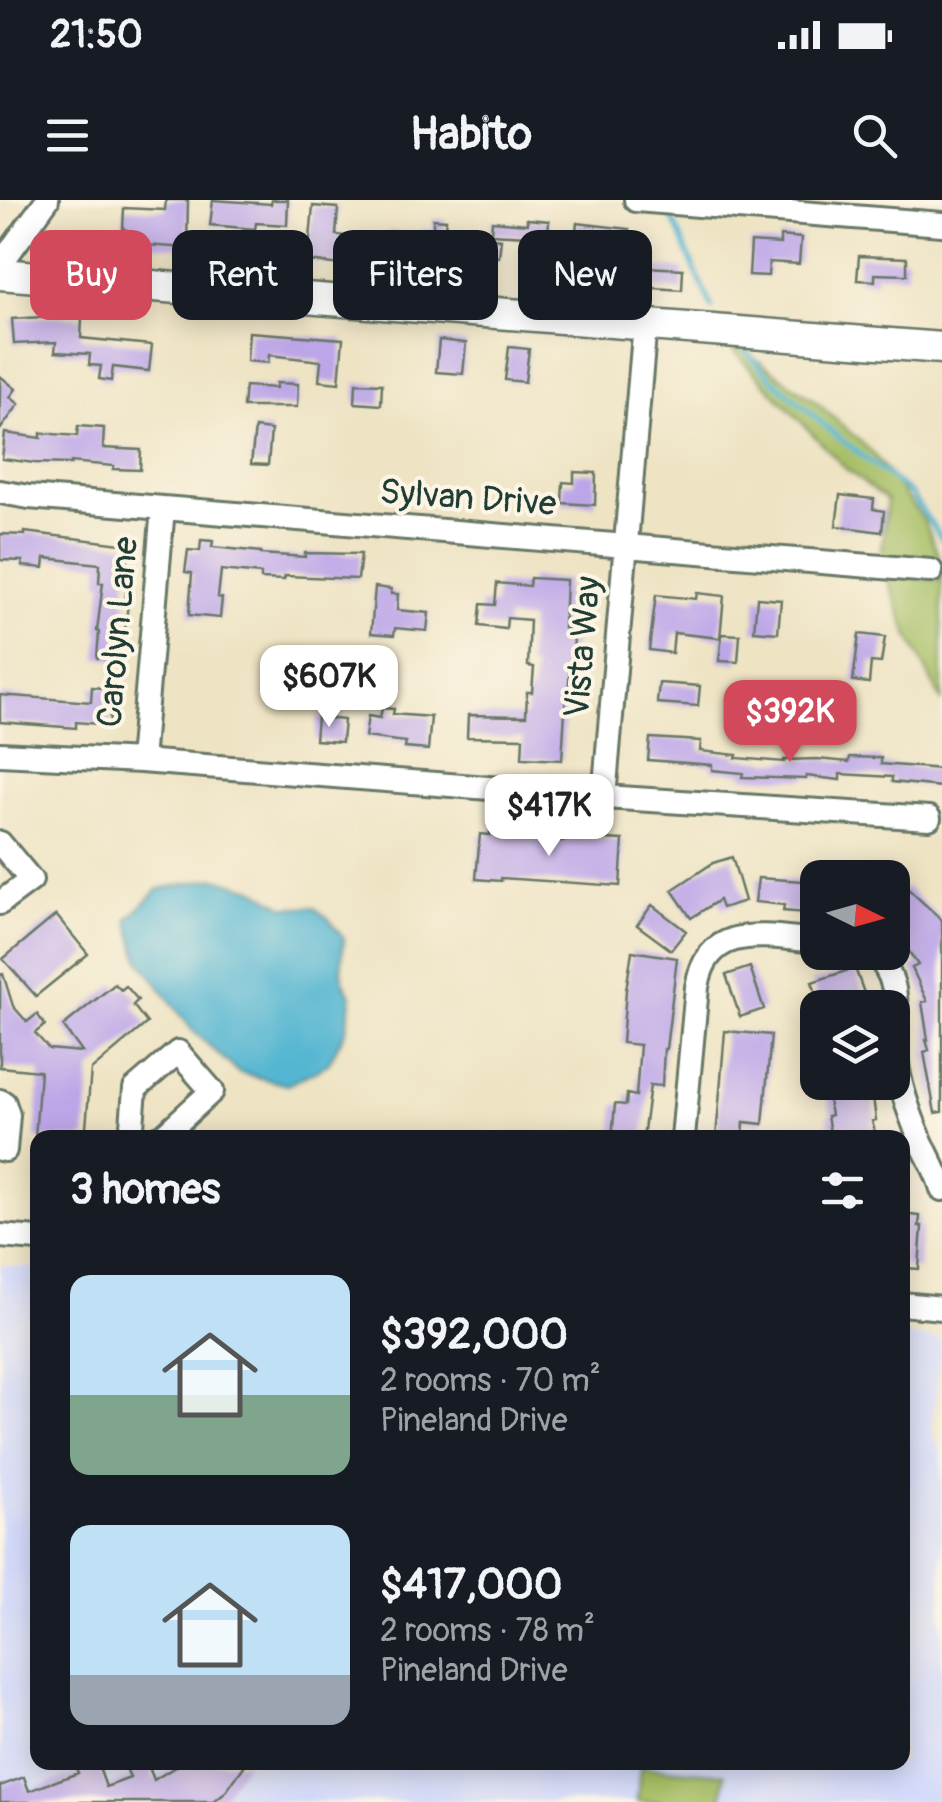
<!DOCTYPE html>
<meta charset="utf-8">
<style>
:root{--surface:#171b24;--page:#20242c;--text:#f1f3f6;--muted:#9ea1a6;--accent:#d1495b}
body{margin:0;font-family:Pangolin,sans-serif;background:var(--page);color:var(--text);height:100vh;display:flex;flex-direction:column;font-size:38px;white-space:nowrap}
*{box-sizing:border-box;margin:0}
p{font-size:32px;color:var(--muted)}
.icon{flex:none;width:55px;height:55px;fill:none;stroke:currentColor;stroke-width:2;stroke-linecap:round;stroke-linejoin:round}
.map{position:relative;flex:1;overflow:hidden}
.sheet{position:absolute;left:30px;top:930px;width:880px;height:640px;display:flex;flex-direction:column;background:var(--surface);border-radius:20px;box-shadow:0 5px 25px #0003}
.sheet>*{flex:none}
.banner{position:absolute;left:30px;top:30px;width:882px;height:90px;display:flex;gap:20px}
.needle{width:65px;rotate:95deg}
.buttons{position:absolute;left:800px;top:660px;display:grid;gap:20px}
.buttons a{display:grid;place-items:center;width:110px;height:110px;border-radius:20px;background:var(--surface);box-shadow:0 5px 25px #0003;font-size:50px}
.price{position:absolute;translate:-50% -85px;padding:0 22px;border-radius:20px;background:#fff;color:#222;font-size:32px;line-height:65px;filter:drop-shadow(0 2px 5px #0008)}
.price::after{content:'';position:absolute;left:50%;top:60px;width:30px;height:22px;margin-left:-15px;background:inherit;clip-path:polygon(0 0,100% 0,50% 100%)}
.price.active{background:var(--accent);color:#fff}
ul{padding:0;list-style:none}
li{display:flex;align-items:center;gap:30px;height:250px;padding:0 40px}
li span{display:grid;place-items:center;flex:none;width:280px;height:200px;border-radius:20px;color:#555}
li>.icon{margin-inline-start:auto}
span .icon{width:120px;height:120px;fill:#fffc;stroke-width:1}
li b{font-size:42px}
h2{display:flex;justify-content:space-between;align-items:center;height:120px;padding:0 40px;font-size:42px}
.chip{padding:0 35px;border-radius:20px;background:var(--surface);box-shadow:0 5px 25px #0003;font-size:35px;line-height:90px}
.chip.active{background:var(--accent);color:#fff}
.status{display:flex;justify-content:space-between;align-items:center;height:70px;padding:0 50px;background:var(--surface);direction:ltr}
.status svg{height:28px;fill:currentColor}
header{display:flex;justify-content:space-between;align-items:center;height:130px;padding:0 40px;background:var(--surface);font-size:45px;font-weight:700}
.map>svg:first-child{display:block}
</style>
<div class="status"><b>21:50</b><svg viewBox="0 0 49 12"><path d="M0 12V9h3v3zM5 12V6h3v6zM10 12V3h3v9zM15 12V0h3v12zM26 1h20v11H26zM47 4h2v5h-2z"/></svg></div>
<header><svg class="icon" aria-label="menu" viewBox="0 0 24 24"><path d="M4 6h16M4 12h16M4 18h16"/></svg>Habito<svg class="icon" aria-label="search" viewBox="0 0 24 24"><circle cx="10" cy="10" r="6"/><path d="M15 15l6 6"/></svg></header>
<div class="map">
<svg width="942" height="1602" viewBox="0 0 942 1602">
<rect width="100%" height="100%" fill="#fcf5e5"/>
<filter id="ink" filterUnits="userSpaceOnUse"><feTurbulence type="fractalNoise" baseFrequency=".01" numOctaves="2"/><feDisplacementMap in="SourceGraphic" scale="20" xChannelSelector="R" yChannelSelector="G"/><feConvolveMatrix kernelMatrix="1 2 1 2 8 2 1 2 1" color-interpolation-filters="sRGB"/></filter>
<filter id="wash" filterUnits="userSpaceOnUse"><feTurbulence type="fractalNoise" baseFrequency=".0048" numOctaves="4" result="noise"/><feDisplacementMap in="SourceGraphic" scale="40" xChannelSelector="R" yChannelSelector="G"/><feGaussianBlur stdDeviation="2.25" result="paint"/><feColorMatrix in="noise" values="0 0 0 0 0 0 0 0 0 0 0 0 0 0 0 0 0 1.4 0 .05"/><feComposite in="paint" operator="in"/></filter>
<g filter="url(#wash)">
<rect width="100%" height="100%" fill="#eee3c3"/>
<path fill="#d3d9f9" d="M0,1065l37,3 1,494h864l1,-427 39,4 -10,92 10,21v350h-942z"/>
<path fill="#a6be64" stroke="#627e4c" stroke-width="2.5" d="M742,139l10,17 64,46 55,49 53,69 18,44v138l-33,-66 -23,-61 53,5 1,-16 -59,-5 6,-59 -41,-31 -117,-123z
M640,1567l85,7 -3,28h-85z"/>
<path fill="#52b5d1" stroke="#387982" stroke-width="2.5" d="M216,678l40,12 29,17h28l15,11 16,21c-2,22 -7,40 8,57l-6,34 -18,34 -41,21 -49,-13 -46,-42 -53,-71 -11,-40 31,-30z"/>
<g fill="none" stroke-linecap="round" stroke-linejoin="round">
<path stroke="#52b5d1" stroke-width="5" d="M669,11l43,97
M742,148l30,31 66,58 72,56 32,46"/>
</g>
<g id="blocks">
<path fill="#bca6e8" d="M166,0h22l-1,48 -41,-3v5l-20,-1 1,-19 -4,-1 1,-21 41,2z
M213,0l58,4 1,-4h16l-1,25 -31,-2 -1,6 -45,-4z
M313,6l25,2 -2,27 52,6 1,-9 31,2 1,-4 12,1v-12l13,1 -2,14 57,5 -2,18 -56,-4 -1,13 -34,-3v8l-34,-2 -66,-8z
M527,19l22,2 -2,26 -22,-3 1,-8 -35,-2 1,-13 35,3z
M577,23l52,6 -5,37 59,3 -1,21 -115,-8 1,-23 4,1z
M780,36l21,2 -2,26 -30,-2 -1,14 -19,-1 2,-33 29,2z
M859,56l48,2v17l-32,-1v7l-18,-1z
M57,116l25,2 -1,20 71,7 -3,26 -36,-4 -2,14 -12,-2 2,-13 -12,-1 1,-11 -35,-2 1,-10 -42,2 -2,-25z
M249,132l94,7 -4,44 -20,-2 2,-20 -52,-6 -1,8 -21,-2z
M439,140l27,3 -3,31 -27,-2z
M509,147l20,2 -4,33 -20,-2z
M0,176l16,13 -6,8 9,7 -19,26z
M276,183l22,1 -1,23h-54l2,-21 31,2z
M356,183l26,1 -1,21 -26,-2z
M78,226l26,2 -1,20 38,2 -1,20 -27,-1 1,-3 -43,-4v2l-36,-1 -33,-4 3,-26 36,5v-5l36,3z
M255,228l16,2 -3,35 -17,-1z
M574,272l22,1 -1,32 -33,-2 1,-21 11,1z
M840,295l34,4 -1,10 11,2 -2,21 -46,-6z
M25,332l104,13 -4,59h3l-4,31 -6,-1 -2,26 -19,-2 2,-26 -2,-1 6,-48h-4l1,-19 -55,-6 -1,10 -22,-2 1,-5 -23,-1v-26l25,1z
M201,340l12,1 -1,6 49,5v2l44,3v-4l56,1 -3,25 -73,-3 -1,4 -23,-1v-5l-40,-4 -3,27 4,1 -2,20 -31,-3 3,-42 -7,-1 3,-22 12,1z
M530,378l36,2 -2,48 10,1 -1,39h-3l-2,27 -2,-1 -4,66 -40,-2 1,-20 -56,-1 1,-22 58,1 1,-24h5l2,-25 -6,-1 2,-46 -23,-2 -1,11 -27,-3 2,-22 14,1 2,-22 32,3z
M375,387l16,2v5h7l-1,16 32,3 -2,18 -32,-3 -1,7 -23,-2z
M697,393l27,3 -4,42 -46,-5 -2,20 -23,-3 7,-55 40,4z
M757,398l24,2 -3,33 -24,-2z
M722,434l18,1 -2,27 -19,-1z
M859,434l26,3 -4,26 -10,-1 -2,21 -16,-2z
M659,483l41,3 -2,20 -41,-3z
M92,487l21,2 -4,36 -33,-3v6l-76,-6v-27l91,7z
M382,508l12,1 -1,5 38,3 -3,33 -23,-2 1,-6 -41,-5 3,-21 12,2z
M317,517l27,3 -2,22 -27,-2z
M650,538l51,3 -1,10 37,4 -1,3 48,4v-2l33,-1 32,3 1,-5 31,1v6l61,5v18l-50,-5v-5l-52,-3v6l-34,-4v3l-64,-2 1,-4 -31,-3v-5l-64,-5z
M490,631l46,3v4l24,3 7,-1v-3l56,3 -3,46 -119,-8v3l-25,-2 4,-45 10,1z
M732,657l13,44 -23,7 -3,-8 -28,18 -19,-28 41,-27z
M758,678l60,4v27l-12,-1v5l-23,-2 1,-6 -29,-3z
M906,687l36,33v192l-7,1 -11,-61 5,-2 -3,-10h2l-6,-38 5,-1 -15,-33 6,-3 -26,-39v-25z
M652,705l34,26 -15,19 -34,-25z
M56,715l32,39 -52,42 -33,-37z
M632,751l45,7 -11,91h-2l-2,37 -12,-1 -7,53h-31l3,-34 11,1 1,-11 9,2 4,-51 -18,-2 4,-53z
M750,767l14,42 -24,8 -14,-42z
M855,768l9,25 -43,14 -9,-25z
M3,774l10,32 14,16 10,-8 8,11 -10,8 14,16 33,3 -19,-26 52,-42 6,6 5,-4 12,14 -5,5 14,18 -56,47 -6,68h-50l5,-67 -40,-4v-92z
M725,831l46,4 -8,89 -19,-2 -1,16h-27z
M839,882h32l5,38 -4,1 3,11 -44,6 -4,-22 4,-1 -6,-30z
M902,1014l18,2 -1,10h3l-3,43 -14,-1v-5h-3z
M74,1562h23l9,25 24,-9 -6,-16h23l7,18 29,-18h64l-22,31 -11,9h-214v-16l24,-9 5,14 49,-18z"/>
</g>
</g>
<g filter="url(#ink)">
<use href="#blocks" fill-opacity="0" stroke="#677766" stroke-width="2.5"/>
<g fill="none" stroke-linecap="round" stroke-linejoin="round">
<defs>
<path id="minor" d="M636,0l306,24
M0,65l47,-65
M0,292l29,5 134,11 768,63
M0,554l141,7 463,36 325,21
M141,561l22,-253
M604,597l41,-474
M0,643l31,37 -31,23
M872,752c36,31 19,70 25,111 3,26 13,52 23,76 7,17 17,32 22,50
M0,901l4,2 4,12 -3,35 -5,-1
M131,938l4,-49 43,-37 34,39 -49,45 -6,2
M683,938l14,-151c11,-67 71,-50 121,-46
M0,1036l38,3
M902,1104l40,4"/>
<path id="major" d="M0,74l942,74"/>
</defs>
<use href="#minor" stroke="#677766" stroke-width="28"/>
<use href="#major" stroke="#677766" stroke-width="35"/>
<use href="#minor" stroke="#fff" stroke-width="22"/>
<use href="#major" stroke="#fff" stroke-width="30"/>
</g>
</g>
<g text-anchor="middle" stroke-width="8" stroke-linejoin="round" paint-order="stroke">
<g font-size="35" fill="#1f3d34" stroke="#fcf5e5">
<text transform="translate(468 297) rotate(4)" y="12">Sylvan Drive</text>
<text transform="translate(117 432) rotate(-85)" y="12">Carolyn Lane</text>
<text transform="translate(582 447) rotate(-85)" y="12">Vista Way</text>
</g>
</g>
</svg>
<div class="buttons">
<a><svg class="needle" viewBox="-14 -14 28 28"><path d="M0-13l5 13h-10z" fill="#e53935"/><path d="M0 13l5-13h-10z" fill="#9ea1a6"/></svg></a>
<a><svg class="icon" aria-label="layers" viewBox="0 0 24 24"><path d="M12 4l9 5-9 5-9-5zM3 14l9 5 9-5"/></svg></a>
</div>
<b class="price" style="left:329px;top:530px">$607K</b>
<b class="price active" style="left:790px;top:565px">$392K</b>
<b class="price" style="left:549px;top:659px">$417K</b>
<div class="banner">
<a class="chip active">Buy</a>
<a class="chip">Rent</a>
<a class="chip">Filters</a>
<a class="chip">New</a>
</div>
<section class="sheet">
<h2>3 homes<svg class="icon" aria-label="filters" viewBox="0 0 24 24"><path d="M4 7h16M4 17h16"/><circle cx="9" cy="7" r="2"/><circle cx="15" cy="17" r="2"/></svg></h2>
<ul>
<li><span style="background:linear-gradient(#bfe0f5 60%,#7fa58c 0)"><svg class="icon" aria-label="home" viewBox="0 0 24 24"><path d="M3 11l9-7 9 7M6 9v11h12V9"/></svg></span><div><b>$392,000</b><p>2 rooms · 70 m²</p><p>Pineland Drive</p></div></li>
<li><span style="background:linear-gradient(#bfe0f5 75%,#9aa5b1 0)"><svg class="icon" aria-label="home" viewBox="0 0 24 24"><path d="M3 11l9-7 9 7M6 9v11h12V9"/></svg></span><div><b>$417,000</b><p>2 rooms · 78 m²</p><p>Pineland Drive</p></div></li>
</ul>
</section>
</div>
